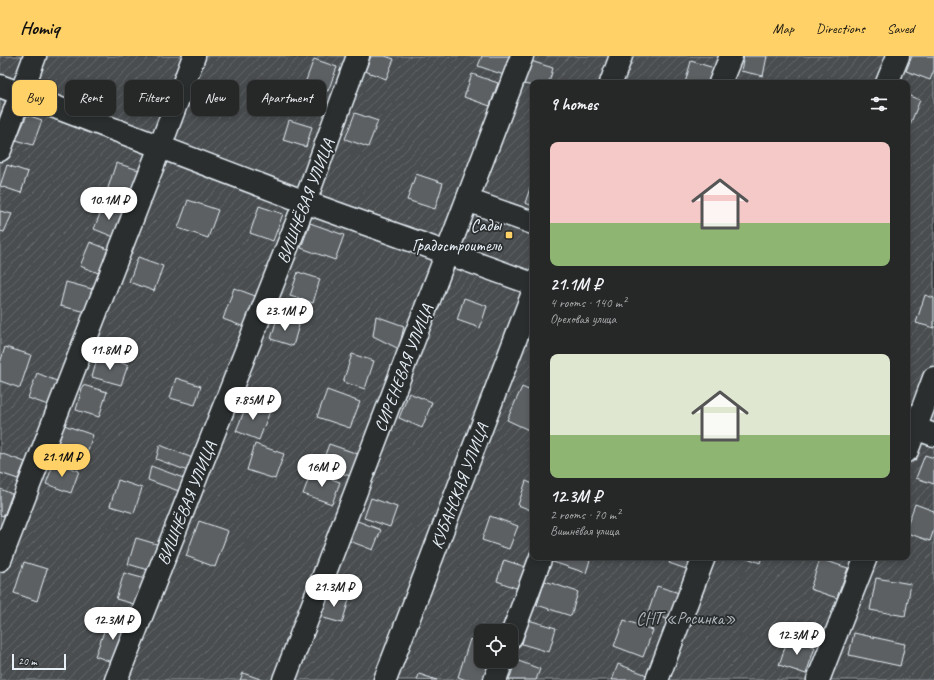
<!DOCTYPE html>
<meta charset="utf-8">
<style>
:root{--surface:#262828;--page:#323434;--text:#f1f3f6;--muted:#a4a6a8;--line:#424445;--accent:#ffd166}
body{margin:0;font-family:Caveat,sans-serif;background:var(--page);color:var(--text);height:100vh;display:flex;flex-direction:column;font-size:15px;white-space:nowrap}
*{box-sizing:border-box;margin:0}
p{font-size:13px;color:var(--muted)}
.icon{flex:none;width:22px;height:22px;fill:none;stroke:currentColor;stroke-width:2;stroke-linecap:round;stroke-linejoin:round}
.map{position:relative;flex:1;overflow:hidden}
.sheet{position:absolute;left:530px;top:24px;width:380px;height:480px;display:flex;flex-direction:column;background:var(--surface);border-radius:8px;box-shadow:0 2px 6px #0003,0 0 0 1px var(--line)}
.sheet>*{flex:none}
.guide{position:absolute;left:12px;top:24px;width:380px;height:36px;display:flex;gap:8px}
.tools{position:absolute;left:474px;top:568px;display:grid;gap:8px}
.tools a{display:grid;place-items:center;width:44px;height:44px;border-radius:8px;background:var(--surface);box-shadow:0 2px 6px #0003,0 0 0 1px var(--line);font-size:20px}
.scale{position:absolute;left:12px;bottom:10px;width:54px;box-sizing:border-box;padding-left:4px;border:2px solid #e8f1f8;border-top:0;font-size:11px;line-height:14px;white-space:nowrap;color:#e8f1f8;-webkit-text-stroke:3px #2a2d2e;paint-order:stroke}
.price{position:absolute;translate:-50% -34px;padding:0 9px;border-radius:14px;background:#fff;color:#222;font-size:13px;line-height:26px;filter:drop-shadow(0 1px 2px #0008)}
.price::after{content:'';position:absolute;left:50%;top:24px;width:12px;height:9px;margin-left:-6px;background:inherit;clip-path:polygon(0 0,100% 0,50% 100%)}
.price.current{background:var(--accent);color:#111}
ul{padding:0;list-style:none}
li{display:grid;align-content:center;gap:8px;height:212px;padding:0 20px}
li span{display:grid;place-items:center;height:124px;border-radius:8px;color:#555}
li>.icon{margin-inline-start:auto}
span .icon{width:72px;height:72px;fill:#fffc;stroke-width:1}
li b{font-size:17px}
h2{display:flex;justify-content:space-between;align-items:center;height:48px;padding:0 20px;font-size:17px}
.chip{padding:0 14px;border-radius:8px;background:var(--surface);box-shadow:0 2px 6px #0003,0 0 0 1px var(--line);font-size:14px;line-height:36px}
.chip.current{background:var(--accent);color:#111}
header{display:flex;align-items:center;gap:24px;box-sizing:border-box;height:56px;padding:0 20px;background:var(--accent);color:#111}
header strong{font-size:19px}
nav{display:flex;gap:22px;margin-inline-start:auto;font-size:14px}
.map>svg:first-child{display:block}
</style>
<header>
<strong>Homiq</strong>
<nav><a>Map</a><a>Directions</a><a>Saved</a></nav>
</header>
<div class="map">
<svg width="934" height="624" viewBox="0 0 934 624">
<defs>
<pattern id="garden-furrows" width="10" height="10" patternUnits="userSpaceOnUse"><rect width="10" height="10" fill="#494d4f"/><path d="M-1 1l2-2M0 10L10 0M9 11l2-2" fill="none" stroke="#636769"/></pattern>
</defs>
<rect width="100%" height="100%" fill="#323536"/>
<filter id="ink" filterUnits="userSpaceOnUse"><feTurbulence type="fractalNoise" baseFrequency=".025" numOctaves="2"/><feDisplacementMap in="SourceGraphic" scale="8" xChannelSelector="R" yChannelSelector="G"/><feConvolveMatrix kernelMatrix="1 2 1 2 8 2 1 2 1" color-interpolation-filters="sRGB"/></filter>
<g filter="url(#ink)">
<path fill="url(#garden-furrows)" stroke="#989fa4" fill-rule="evenodd" d="M0,0h610l-11,27h-66v178l-157,419h-376z
M621,0h313v624h-549l148,-387v264h374v-474h-296zM481,575h30v30h-30z"/>
<path fill="#5c6063" stroke="#e8f1f8" d="M371,0h14l9,3 -8,20 -21,-8z
M482,0h29l-7,19 -26,-9z
M744,0h23l-4,20 -22,-5z
M912,0h22v14l-4,10 -24,-9z
M314,3l23,8 -9,24 -23,-8z
M531,5l22,7 -4,15h-16v3l-9,-2z
M691,5l23,7 -5,15h-24z
M472,18l26,9 -8,23 -26,-9z
M907,39l13,5 -10,25 -3,-2z
M355,57l23,8 -10,26 -23,-8z
M27,59l15,5 -9,25 -17,-5z
M289,64l23,7 -6,20 -23,-7z
M116,107l23,7 -9,28 -23,-7z
M7,109l21,7 -7,21 -21,-7z
M416,118l27,9 -8,26 -28,-9z
M533,123v27l-8,-3z
M188,144l30,10 -10,28 -30,-10z
M103,150l21,8 -10,23 -20,-8z
M259,150l24,8 -10,27 -23,-8z
M0,155l12,3 -8,18 -4,-1z
M310,167l34,12 -9,25 -34,-12z
M90,186l20,8 -9,24 -21,-8z
M138,201l25,9 -9,25 -25,-9z
M298,216l22,7 -7,24 -23,-7z
M66,226l26,7 -5,23 -27,-6z
M234,232l24,9 -11,31 -24,-9z
M925,239l9,3v30l-18,-5z
M464,242l23,8 -7,22 -23,-8z
M376,260l28,10 -5,23 -26,-13z
M277,262l22,7 -6,21 -22,-7z
M5,291l26,8 -11,33 -20,-7v-18z
M352,298l22,7 -9,28 -22,-7z
M98,300l30,9 -7,20 -29,-8z
M37,317l22,9 -8,24 -23,-8z
M176,322l25,8 -6,19 -25,-7z
M83,329l24,7 -8,25 -23,-7z
M522,331l11,5v40l-26,-12z
M327,334l33,12 -10,26 -33,-11z
M409,337l23,9 -10,26 -23,-10z
M248,346l22,9 -11,29 -23,-9z
M64,369l29,10 -6,18 -29,-9z
M255,388l29,10 -9,25 -28,-9z
M329,388l29,10 -8,22 -29,-10z
M160,389l35,14 -7,12 -32,-12z
M0,397l25,9 -7,17 -18,-6z
M925,399l9,3v26l-18,-6z
M54,406l25,9 -8,22 -25,-9z
M151,410l35,13 -7,12 -31,-11z
M311,416l29,10 -8,22 -29,-10z
M118,424l24,8 -8,25 -24,-7z
M526,425l7,3v27l-15,-6z
M0,433l12,5 -8,22 -4,-1z
M371,442l26,9 -7,20 -26,-9z
M915,448l19,7v18l-4,12 -23,-8v-7z
M490,460l28,10 -9,23 -27,-9z
M355,464l26,10 -8,20 -26,-10z
M199,465l29,10 -13,36 -29,-11z
M136,482l24,7 -8,26 -24,-7z
M555,501h36l-5,16 -33,-11z
M671,501h22l-4,13 -20,-7z
M745,501h17l-2,6z
M820,503l28,9 -11,30 -27,-9z
M504,504l25,8 -8,22 -24,-9z
M24,506l23,7 -10,32 -23,-8z
M124,517l25,7 -8,26 -25,-7z
M876,522l35,6 -6,32 -35,-6z
M545,525l33,11 -7,24 -34,-11z
M657,530l22,7 -9,27 -22,-7z
M327,537l22,7 -7,23 -22,-6z
M109,562l22,9 -14,37 -22,-8z
M528,564l28,8 -7,24 -27,-8z
M624,564l29,10 -10,27 -29,-11z
M854,577l51,11 -5,22 -51,-11z
M788,582l27,9 -9,27 -27,-9z
M470,583l11,3v19h9l-6,19h-18l-8,-3z
M516,604l24,9 -4,11h-27z
M618,608l29,11 -2,5h-33z
M243,617l20,7h-23z
M419,618l18,6h-20z"/>
<g fill="none" stroke-linecap="round" stroke-linejoin="round">
<defs>
<path id="street" d="M611,27l10,-27
M720,27l11,-27
M887,27l11,-27
M0,30l305,116 228,82
M0,94l35,-94
M467,144l66,23
M907,369l27,10
M907,395l27,-73
M0,504l160,-413 34,-91
M511,581l30,-80
M116,624l189,-478 53,-146
M284,624l238,-624
M385,624l148,-387
M495,624l7,-19
M657,624l47,-123
M818,624l48,-123"/>
</defs>
<use href="#street" stroke="#e8f1f8" stroke-width="25"/>
<use href="#street" stroke="#2a2d2e" stroke-width="22"/>
</g>
</g>
<rect fill="#ffd166" stroke="#2a2d2e" stroke-width="1.5" x="505" y="175" width="8" height="8" rx="2"/>
<g text-anchor="middle" stroke-width="3.5" stroke-linejoin="round" paint-order="stroke">
<g font-size="17" fill="#e8f1f8" stroke="#2a2d2e">
<text transform="translate(305 145) rotate(-69)" y="6">ВИШНЁВАЯ УЛИЦА</text>
<text transform="translate(403 312) rotate(-69)" y="6">СИРЕНЕВАЯ УЛИЦА</text>
<text transform="translate(459 430) rotate(-69)" y="6">КУБАНСКАЯ УЛИЦА</text>
<text transform="translate(186 447) rotate(-68)" y="6">ВИШНЁВАЯ УЛИЦА</text>
</g>
<g font-size="17" fill="#e8f1f8" stroke="#2a2d2e" text-anchor="end">
<text x="501" y="175">Сады<tspan x="501" dy="20">Градостроитель</tspan></text>
</g>
<g font-size="17" fill="#b0b8bd" stroke="#2a2d2e">
<text x="686" y="568">СНТ «Росинка»</text>
</g>
</g>
</svg>
<div class="tools">
<a><svg class="icon" aria-label="locate" viewBox="0 0 24 24"><circle cx="12" cy="12" r="6"/><path d="M12 2v4M12 18v4M2 12h4M18 12h4"/></svg></a>
</div>
<div class="scale">20 m</div>
<b class="price" style="left:109px;top:165px">10.1M ₽</b>
<b class="price" style="left:285px;top:276px">23.1M ₽</b>
<b class="price" style="left:110px;top:315px">11.8M ₽</b>
<b class="price" style="left:253px;top:365px">7.85M ₽</b>
<b class="price current" style="left:62px;top:422px">21.1M ₽</b>
<b class="price" style="left:322px;top:432px">16M ₽</b>
<b class="price" style="left:334px;top:552px">21.3M ₽</b>
<b class="price" style="left:113px;top:585px">12.3M ₽</b>
<b class="price" style="left:797px;top:600px">12.3M ₽</b>
<div class="guide">
<a class="chip current">Buy</a>
<a class="chip">Rent</a>
<a class="chip">Filters</a>
<a class="chip">New</a>
<a class="chip">Apartment</a>
</div>
<section class="sheet">
<h2>9 homes<svg class="icon" aria-label="filters" viewBox="0 0 24 24"><path d="M4 7h16M4 17h16"/><circle cx="9" cy="7" r="2"/><circle cx="15" cy="17" r="2"/></svg></h2>
<ul>
<li><span style="background:linear-gradient(#f6c9c9 65%,#8fb573 0)"><svg class="icon" aria-label="home" viewBox="0 0 24 24"><path d="M3 11l9-7 9 7M6 9v11h12V9"/></svg></span><div><b>21.1M ₽</b><p>4 rooms · 140 m²</p><p>Ореховая улица</p></div></li>
<li><span style="background:linear-gradient(#dfe7d0 65%,#8fb573 0)"><svg class="icon" aria-label="home" viewBox="0 0 24 24"><path d="M3 11l9-7 9 7M6 9v11h12V9"/></svg></span><div><b>12.3M ₽</b><p>2 rooms · 70 m²</p><p>Вишнёвая улица</p></div></li>
</ul>
</section>
</div>
